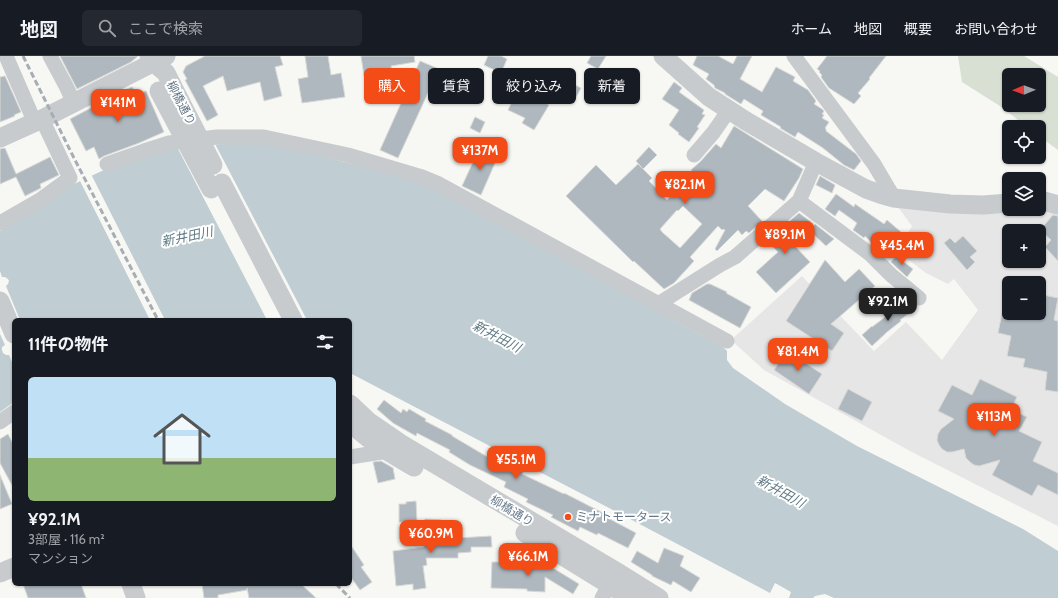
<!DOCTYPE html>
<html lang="ja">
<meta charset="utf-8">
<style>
:root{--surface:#171b24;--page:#242831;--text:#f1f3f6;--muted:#9ea1a6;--line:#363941;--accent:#f44c17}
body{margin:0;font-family:Cabin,"Noto Sans JP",sans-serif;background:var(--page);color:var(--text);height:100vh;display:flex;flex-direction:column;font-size:15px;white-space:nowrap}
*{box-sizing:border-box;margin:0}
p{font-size:13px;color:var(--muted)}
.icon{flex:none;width:22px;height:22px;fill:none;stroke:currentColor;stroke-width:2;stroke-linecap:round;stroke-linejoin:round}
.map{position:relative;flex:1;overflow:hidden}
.panel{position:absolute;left:12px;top:262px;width:340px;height:268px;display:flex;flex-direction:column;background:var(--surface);border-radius:6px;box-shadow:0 1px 3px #0004}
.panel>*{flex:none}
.top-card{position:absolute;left:364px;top:12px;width:380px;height:36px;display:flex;gap:8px}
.needle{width:26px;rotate:269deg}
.fabs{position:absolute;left:1002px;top:12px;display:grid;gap:8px}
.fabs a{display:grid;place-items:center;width:44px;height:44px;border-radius:6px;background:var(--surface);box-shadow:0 1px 3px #0004;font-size:20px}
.price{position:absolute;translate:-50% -34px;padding:0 9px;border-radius:8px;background:var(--accent);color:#fff;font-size:13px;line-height:26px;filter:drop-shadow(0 1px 2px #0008)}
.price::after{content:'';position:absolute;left:50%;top:24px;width:12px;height:9px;margin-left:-6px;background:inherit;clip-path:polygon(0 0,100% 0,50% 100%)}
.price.active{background:#222;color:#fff}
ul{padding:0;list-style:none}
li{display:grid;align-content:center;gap:8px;height:212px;padding:0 16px}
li+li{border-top:1px solid var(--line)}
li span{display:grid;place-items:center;height:124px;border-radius:6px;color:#555}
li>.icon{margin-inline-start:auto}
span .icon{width:72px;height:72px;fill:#fffc;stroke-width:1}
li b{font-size:17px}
h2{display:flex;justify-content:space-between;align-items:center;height:48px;padding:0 16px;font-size:17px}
.chip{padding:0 14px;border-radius:6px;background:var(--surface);box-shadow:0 1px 3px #0004;font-size:14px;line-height:36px}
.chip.active{background:var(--accent);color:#fff}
header{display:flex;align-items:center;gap:24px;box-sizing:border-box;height:56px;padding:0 20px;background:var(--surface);border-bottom:1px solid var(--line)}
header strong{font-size:19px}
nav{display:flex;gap:22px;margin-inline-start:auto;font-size:14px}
.search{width:280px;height:36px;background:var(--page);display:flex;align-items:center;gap:10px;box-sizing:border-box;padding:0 14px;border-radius:6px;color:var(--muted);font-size:15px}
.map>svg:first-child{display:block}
</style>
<header>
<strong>地図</strong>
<div class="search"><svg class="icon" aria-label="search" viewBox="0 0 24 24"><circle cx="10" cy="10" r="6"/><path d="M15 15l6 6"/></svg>ここで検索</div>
<nav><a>ホーム</a><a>地図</a><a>概要</a><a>お問い合わせ</a></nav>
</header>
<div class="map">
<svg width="1058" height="542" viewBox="0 0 1058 542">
<rect width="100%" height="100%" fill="#f7f7f4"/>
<path fill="#e5e6e5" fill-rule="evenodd" d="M898,151l65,6 81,-2 14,4v311l-148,-75 -146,-81 -33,-30 71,-64 72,75 32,-29 36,38 36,-50 -24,-31 -6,5 -22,-11 -29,-22 15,-25zM1009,175h30v30h-30zM1009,227h30v30h-30z"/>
<path fill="#d8e0d4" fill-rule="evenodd" d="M958,0h66l34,21v73l-19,-14v-9h-12l-24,-19 -41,-26zM1009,19h30v30h-30z"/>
<path fill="#c0cdd2" d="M263,85l156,40 304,166 4,4v9l6,8 52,36 72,42 166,83 35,22v47h-224l-9,-4 -10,2 -2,2h-24l2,-6 -16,-9 -5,10 -157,-83 -200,-104 -63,-33v-53h-336v82l-14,10v-181l72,-46 34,-16 61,-21z"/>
<path fill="#f7f7f4" d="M213,84l94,180h-40l-91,-175z
M91,118l74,146h-15l-71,-141z
M0,215l2,6h3l3,2 1,2 -1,3 -2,2 14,34h-6v47l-5,-12h-3l-3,-2 -1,-3v-3l3,-2 -5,-11z"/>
<path fill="#afb8be" stroke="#d9d9d6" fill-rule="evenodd" d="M60,0h78l-7,6 -54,27z
M205,0h75l3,9 -8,2 7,29 -18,5 -4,-19 -33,9 -4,-15 -20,10 15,29 -11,6 -22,-41 2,-1 -4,-7 3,-6z
M305,0h23l3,19 10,-2 4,24 -43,6 -4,-24 10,-2z
M361,0h53l1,6 -24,4 3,19 -26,4 -1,-14 -3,1z
M488,0h13l6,3 -6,14 -17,-8z
M591,0h15l-8,13 -11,-6z
M697,0h21l15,8 4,-8h15l-12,23 22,13 14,-25 19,10 -2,4 15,9 8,11 -2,3 8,5 2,2 -2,3 2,1 -2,3 7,4 -4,6 1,1v2l30,23 5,7 -7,9 -10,-5 -21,-17 -25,-16 -3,5 -15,-9 1,-1 -20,-12 2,-4 -19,-12 -3,5 -16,-10v-1l-10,-5 -1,-3 -8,-6 3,-5 -16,-9z
M827,0h59l-17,22 1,1 -12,14 3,3 -7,8 -25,-16 -8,-11 1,-2 -3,-3 1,-1 -3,-2z
M420,5l19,8 -41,89 -18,-8z
M5,20l16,36 -7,3 1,1 -15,6v-45z
M569,26l12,6 -7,13 -12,-7z
M674,26l8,6 -3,4 25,18 -2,4 3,1 -8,12 2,1 -10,14 -11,-8 1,-1 -10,-8 10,-15 -17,-11z
M132,31l5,8 9,-4 18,41 -25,11 -35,13 -5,3 -5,-12 -8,4 -16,-32 40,-21v-1z
M519,31l30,18 -15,25 -12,-7 3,-5 -17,-8z
M475,61l10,5 -5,11 -10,-5z
M734,70l69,43 -4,9 -15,23 -19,-12 -17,17 14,15 -13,12 -3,-2 -4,4 -4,-5 -21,21 -2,-2 10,-19 -2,-1 -1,1 -4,-4 -28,31 4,4 -20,22 -10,6 -30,-28 -1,1 -67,-66 30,-31 20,20 22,-21 14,14 -3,3 18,19 8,-10 2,2 3,-4 4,4 14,-16 -7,-6 10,-9 15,-17 5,4zM683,150l19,18 -22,24 -18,-16 -2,-3 17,-19 1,1z
M480,91l18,9 -17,39 -19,-9z
M649,91l8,8 -14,14 -7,-8z
M5,92l11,26 34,-17 9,18 -19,9 1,4 -16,8 -9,-19 -16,7v-35z
M820,120l15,9 -3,8 -16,-8z
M836,138l18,13 1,-3 29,20 3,-4 14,12 -11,13 4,3 -8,8 -21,-20 -1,2 -11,-8 4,-7 -18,-13 -4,6 -10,-7z
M799,157l12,9 -19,21 18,19 -34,31 -20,-21 22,-20 -11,-11z
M1053,159l5,1v45l-13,-14 6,-7 -11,-10z
M815,168l19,15 -8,7 -16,-15z
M963,180l14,15 -7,6 5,5 -8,8 -23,-27 6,-5 5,5z
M896,200l17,13 -6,8 -16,-15z
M825,204l20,22 14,-13 16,17 -44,38 13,9 -12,18 -46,-30z
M707,228h3l17,8 -1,1 25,14 -11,21 -51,-28 3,-7z
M1039,238l19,4 -4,22 4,1v71l-13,-2 2,-18 -24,-5 2,-8 -18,-3 4,-20 -13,-3 4,-20h37z
M906,243l7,6 4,2 -17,13 1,1 -14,11 -15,14 -10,-11 10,-9v1l24,-18 -1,-1z
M787,295l35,23 -13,20 -35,-24z
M980,323l37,18 -6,12 16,8 -8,14 23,11 -9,19 25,12v22l-20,-10 -6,11 -40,-21 8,-15 -21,6 -5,-1 -4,-3 -4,-4 -2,-9 -12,3h-5l-5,-3 -3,-4 -2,-5 1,-6 3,-5 13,-10 -16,-8 14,-26 20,10z
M848,333l24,13 -10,19 -24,-12z
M384,344l17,13 2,-4 4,3 2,-3 17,10 -1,2 27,14v1l39,23v-1l21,11 1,-2 10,5 -1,2 42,20v-1l43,22 -1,2 30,16 -8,15 -30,-15 -1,2 -17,-8 -2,4 -27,-14 2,-2 -27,-13 2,-3 -24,-12 2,-5 -36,-17 -21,-13 1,-2 -33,-17 -1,3 -23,-13 -16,-14z
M8,378l6,12v43l-14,-26v-24z
M381,405l12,7 2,11 -17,4 -5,-21z
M0,419l12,29 -12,5z
M416,445l1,21h-18v-18h7v-2z
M425,463l16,1 -1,19 51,-3 1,11h-21v5l-13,1v5h-32l1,7 -4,1 3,22 -13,2v-6l-17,2 -3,-35 31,-4z
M350,488l14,21 -3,2 11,15 -12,8 -10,-14z
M664,492l20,8 -4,10 20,12 -9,14 -18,-11 -2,4 -19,-9v-1l-21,-13 6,-11 21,12z
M492,506h18v2l38,1 31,19 -6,10 -28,-17v15l-18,-1v-2l-36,-1z
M23,528h58l5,14h-58z
M202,528h99l15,14h-67l-2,-10v2l-29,5v3h-14z"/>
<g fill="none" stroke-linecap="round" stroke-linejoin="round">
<path stroke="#c7cbce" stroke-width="15" d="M6,0l29,67
M50,0l16,30 8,17
M794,0l80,108 20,34
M694,99l19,-22 16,-23
M107,108l37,-13 25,-8 48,-6h47l84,18 74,22 17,7 288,157
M799,145l71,53 21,21 28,23
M0,167l40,-23 30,-22 -28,-59
M658,248l62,-39 15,-8 64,-56 17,-39
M0,366l14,-10
M350,401l38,-6
M602,542l12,-22"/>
<path stroke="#c7cbce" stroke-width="19" d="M149,0l4,6 13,11 6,12
M663,0l46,41 37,24 70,41 50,27 14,5 14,4 56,6 33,1 26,-2
M0,82l42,-19 124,-63
M222,127l71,137
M1039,145h5l14,4
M0,245l14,33
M350,348l18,17 35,24 214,127 42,26
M350,366c18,19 42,32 64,45
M525,477l106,65
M0,517l14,-6
M131,528l5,14"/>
<path stroke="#a6adb3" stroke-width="3" stroke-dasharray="6 3" stroke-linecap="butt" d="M23,0l52,104 83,160
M336,528l14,14"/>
<path stroke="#c7cbce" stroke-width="19" d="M172,29l41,80
M159,35l52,98"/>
</g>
<circle fill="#f44c17" stroke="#fff" stroke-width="1.5" cx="568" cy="461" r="4"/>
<g text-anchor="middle" stroke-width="4" stroke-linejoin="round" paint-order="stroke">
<g font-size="12" fill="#637788" stroke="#fff">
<text transform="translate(181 47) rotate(63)" y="4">柳橋通り</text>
<text transform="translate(512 455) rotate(31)" y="4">柳橋通り</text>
</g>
<g font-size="12" fill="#637788" stroke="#fff" text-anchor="start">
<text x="576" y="465">ミナトモータース</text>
</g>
<g font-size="13" font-style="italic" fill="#5f7a84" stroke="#fff">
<text transform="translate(187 180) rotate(-12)" y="5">新井田川</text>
<text transform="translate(497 280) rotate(28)" y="5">新井田川</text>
<text transform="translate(781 435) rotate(29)" y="5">新井田川</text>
</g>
</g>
</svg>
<div class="fabs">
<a><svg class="needle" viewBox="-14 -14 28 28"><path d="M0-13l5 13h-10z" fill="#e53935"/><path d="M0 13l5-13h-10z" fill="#9ea1a6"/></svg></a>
<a><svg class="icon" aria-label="locate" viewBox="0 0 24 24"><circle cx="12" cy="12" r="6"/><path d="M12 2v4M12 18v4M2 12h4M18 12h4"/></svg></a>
<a><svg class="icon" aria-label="layers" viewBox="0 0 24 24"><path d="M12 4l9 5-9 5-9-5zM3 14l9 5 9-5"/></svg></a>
<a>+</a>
<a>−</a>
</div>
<b class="price" style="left:118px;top:67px">¥141M</b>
<b class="price" style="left:480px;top:115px">¥137M</b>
<b class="price" style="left:685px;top:149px">¥82.1M</b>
<b class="price" style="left:785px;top:199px">¥89.1M</b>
<b class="price" style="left:902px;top:210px">¥45.4M</b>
<b class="price active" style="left:888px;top:266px">¥92.1M</b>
<b class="price" style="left:798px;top:316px">¥81.4M</b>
<b class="price" style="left:994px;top:381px">¥113M</b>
<b class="price" style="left:516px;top:424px">¥55.1M</b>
<b class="price" style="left:431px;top:498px">¥60.9M</b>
<b class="price" style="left:528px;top:521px">¥66.1M</b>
<div class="top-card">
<a class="chip active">購入</a>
<a class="chip">賃貸</a>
<a class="chip">絞り込み</a>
<a class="chip">新着</a>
</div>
<section class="panel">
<h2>11件の物件<svg class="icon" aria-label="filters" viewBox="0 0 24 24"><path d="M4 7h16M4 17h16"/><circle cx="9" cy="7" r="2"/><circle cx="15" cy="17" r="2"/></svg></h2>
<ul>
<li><span style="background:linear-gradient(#bfe0f5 65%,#8fb573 0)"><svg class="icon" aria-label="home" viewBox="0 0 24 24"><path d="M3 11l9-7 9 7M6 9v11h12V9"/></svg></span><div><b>¥92.1M</b><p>3部屋 · 116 m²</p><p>マンション</p></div></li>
</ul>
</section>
</div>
